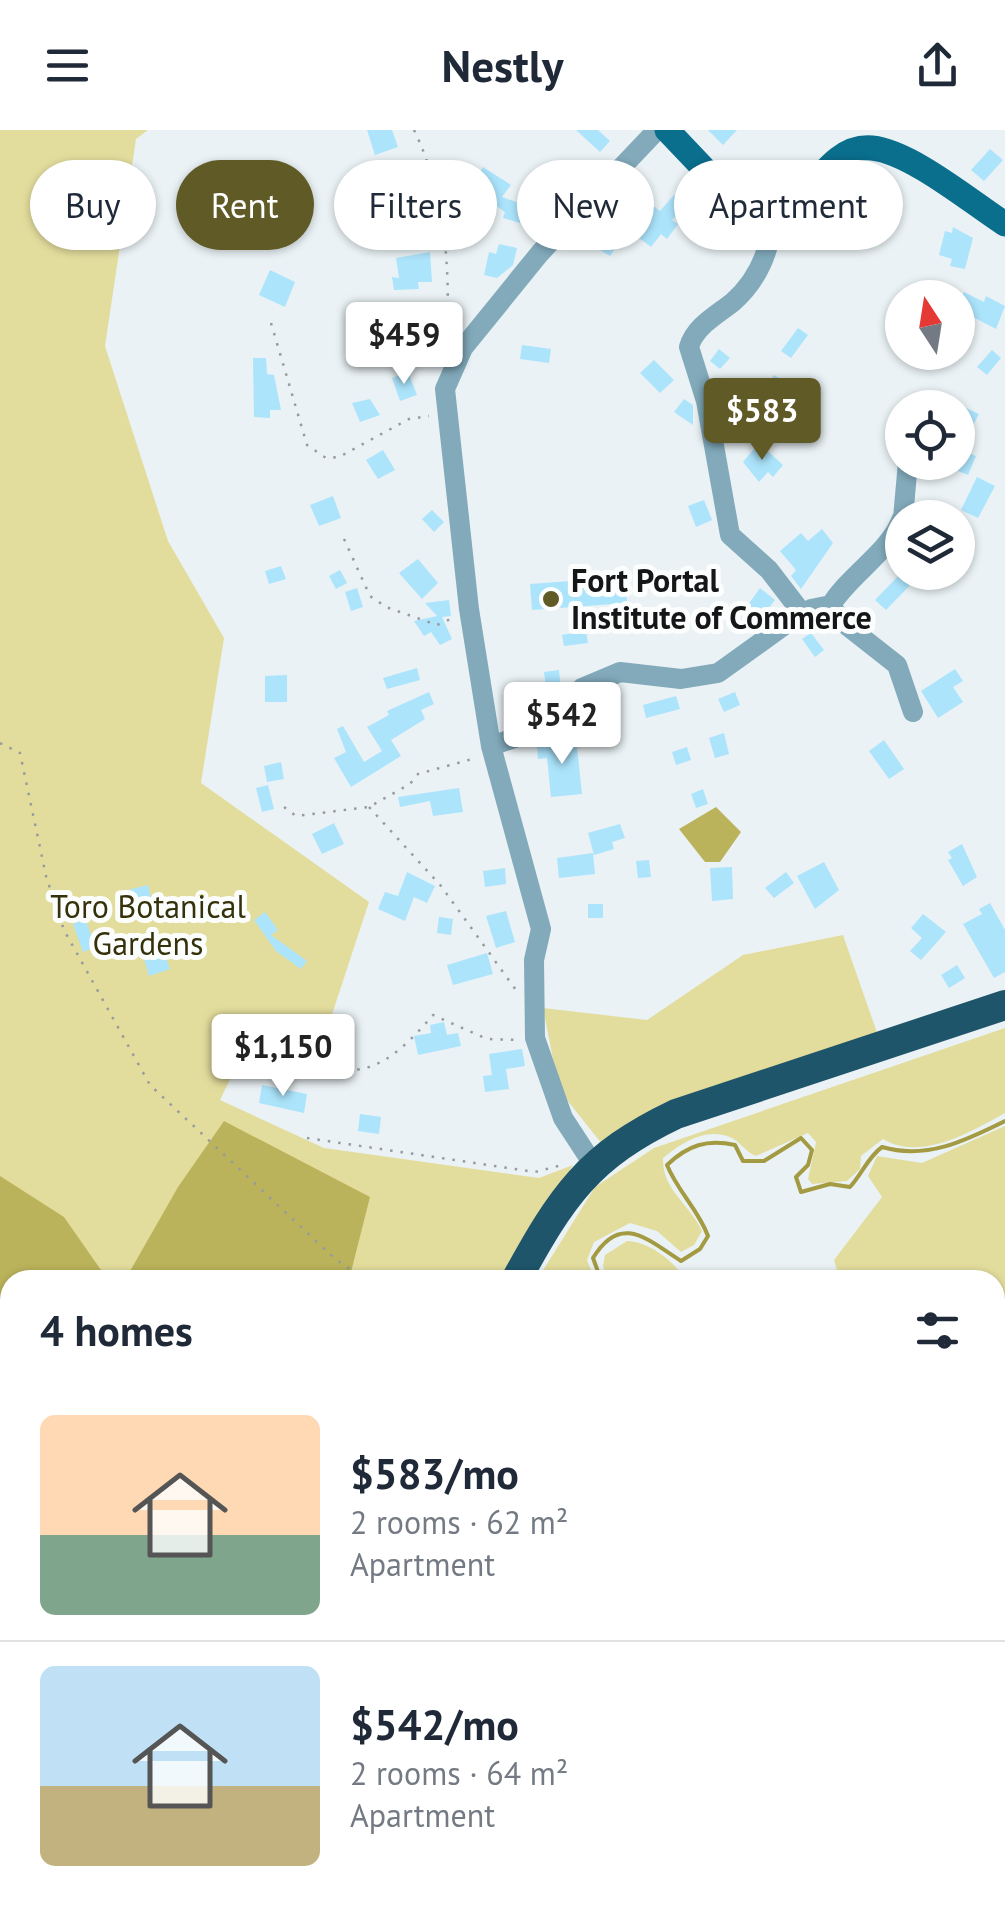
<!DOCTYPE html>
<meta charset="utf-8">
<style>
:root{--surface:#fff;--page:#f2f2f3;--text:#1f2937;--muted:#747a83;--line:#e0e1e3;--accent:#5f5a26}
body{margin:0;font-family:"PT Sans",sans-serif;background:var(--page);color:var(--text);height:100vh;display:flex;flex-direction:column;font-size:38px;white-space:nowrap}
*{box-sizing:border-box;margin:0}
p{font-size:32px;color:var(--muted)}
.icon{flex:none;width:55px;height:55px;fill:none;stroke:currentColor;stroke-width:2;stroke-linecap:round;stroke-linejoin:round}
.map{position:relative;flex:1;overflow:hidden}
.side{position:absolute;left:0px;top:1140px;width:1005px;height:642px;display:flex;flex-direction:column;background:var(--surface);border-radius:30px 30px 0 0;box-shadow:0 2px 8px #0004}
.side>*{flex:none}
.top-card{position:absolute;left:30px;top:30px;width:945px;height:90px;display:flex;gap:20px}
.needle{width:65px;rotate:348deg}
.buttons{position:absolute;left:885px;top:150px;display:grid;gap:20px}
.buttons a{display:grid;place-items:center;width:90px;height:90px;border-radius:50%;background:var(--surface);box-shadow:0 2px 8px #0004;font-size:50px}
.price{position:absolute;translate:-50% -85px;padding:0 22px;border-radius:10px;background:#fff;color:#222;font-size:32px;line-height:65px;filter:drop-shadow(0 2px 5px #0008)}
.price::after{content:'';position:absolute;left:50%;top:60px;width:30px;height:22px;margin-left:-15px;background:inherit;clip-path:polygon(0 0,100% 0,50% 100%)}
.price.selected{background:var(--accent);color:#fff}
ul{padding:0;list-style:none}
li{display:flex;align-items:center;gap:30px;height:250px;padding:0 40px}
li+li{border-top:2px solid var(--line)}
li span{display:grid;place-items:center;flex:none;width:280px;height:200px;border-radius:15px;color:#555}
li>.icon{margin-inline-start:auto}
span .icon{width:120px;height:120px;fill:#fffc;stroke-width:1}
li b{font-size:42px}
h2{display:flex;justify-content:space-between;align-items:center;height:120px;padding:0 40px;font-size:42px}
.pill{padding:0 35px;border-radius:45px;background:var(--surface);box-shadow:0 2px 8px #0004;font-size:35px;line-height:90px}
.pill.selected{background:var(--accent);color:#fff}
header{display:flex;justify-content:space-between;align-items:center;height:130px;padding:0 40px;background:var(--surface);font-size:45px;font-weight:700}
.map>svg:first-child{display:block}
</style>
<header><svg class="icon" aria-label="menu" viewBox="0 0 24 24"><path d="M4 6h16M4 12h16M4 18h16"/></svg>Nestly<svg class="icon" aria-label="share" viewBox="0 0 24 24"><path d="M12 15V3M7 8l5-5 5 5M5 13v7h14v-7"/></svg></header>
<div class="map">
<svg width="1005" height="1781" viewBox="0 0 1005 1781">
<rect width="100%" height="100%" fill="#eaf2f5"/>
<path fill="#e3dd9d" d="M0,0h148l-12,9 -31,207 63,195 56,97 -23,145 168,119 -52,158 -61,-34 -36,74 104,48 215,30 34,-13 -69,115h-494v125l-10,-7z
M843,805l38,109 -279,100 -43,-54 -16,-82 104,12 96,-65z
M1005,898v85c-34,19 -85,49 -122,26l-22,17 -1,13 -13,12 -35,3 -4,-5 8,-37 -8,-9 -52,23c-12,-5 -15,-14 -26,-19 -24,-10 -49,6 -67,21 -1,32 26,45 39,73l-8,14 -13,7 -24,-21 -27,-8 -36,19 -7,18 8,20h-58l58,-93 59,-39z
M1005,996v322l-10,5v-173h-155l-6,-20 48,-63 -14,-21 9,-20 45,7z
M627,1111c21,0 49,21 58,39h-77l-5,-14 2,-11z
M117,1773h101l-6,8h-85z
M230,1773v-1l196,1 -6,8h-194z
M906,1773h60l2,8h-60z"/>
<path fill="#bbb35b" d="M716,677l25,25 -21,30h-15l-26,-33z
M224,991l146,76 -21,83h-224l53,-93z
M0,1046l64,41 44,63h-98v120l-10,-9z"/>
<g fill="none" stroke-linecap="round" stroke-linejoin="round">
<path stroke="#a39a41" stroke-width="4" d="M601,1150l-8,-22c28,-46 55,-18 88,3l19,-12 8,-13c-10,-27 -30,-44 -41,-71 21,-20 40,-26 68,-20l8,16h21l37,-23 11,12 -4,15 -12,12 5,15 29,-8 20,3c12,-13 18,-30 32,-40 44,13 83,-6 123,-26
M219,1781l6,-9"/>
</g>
<path fill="#ace4fc" d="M367,0h25l6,17 -23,8z
M576,0h22l12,11 -10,11z
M708,0h29l-14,15z
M990,19l13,11 -19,21 -13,-11z
M483,37l28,18 -9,12 23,8 -5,18 -17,-5 2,-6 -26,-18 -7,12 -10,-6z
M674,65l12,10 -14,15 6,4 -11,15 -6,-5 -10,13 -24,-18 11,-15 -6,-4 10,-13 18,14z
M953,97l20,11 -8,31 -15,-3 2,-7 -13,-4 6,-24 7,2z
M609,105l11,6 -10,15 -10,-6z
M499,114l18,4 -4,17 -16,13 -13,-3 5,-23 7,2z
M430,122l2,30h-14l1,7 -25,1 -2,-13 7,1 -3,-20z
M270,140l25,12 -10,25 -26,-12z
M964,162l20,10 2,-6 19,10 -9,23 -27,-14 -11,21v-32z
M798,198l10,7 -17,23 -10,-7z
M522,215l29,4 -2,14 -29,-4z
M719,219l11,9 -10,11 -10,-8z
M992,220l9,8 -14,17 -10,-8z
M253,228h13l1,16 7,1 7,35h-11v8l-16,-1z
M654,230l20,20 -14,13 -20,-20z
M408,242l9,23 -17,6 -8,-23z
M774,245l10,6 -24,37 -22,-14 7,-12 13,7z
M370,269l10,16 -20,7 -8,-19z
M684,269l9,6v20l-19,-13z
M964,277l15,7 -8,15 -13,-6z
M759,313l24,22 -10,12 -5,-5 -9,10 -16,-20z
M958,319l18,7 -8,19 -10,-4z
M383,320l12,20 -17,9 -12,-19z
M977,347l18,9 -17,32 -17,-8z
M333,366l8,22 -22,8 -9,-21z
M704,370l8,20 -16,7 -8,-21z
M432,380l12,12 -10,10 -12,-13z
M822,399l11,14 -32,46 -10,-13 5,-6 -16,-19 21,-18 7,8z
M418,429l20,24 -16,16 -23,-26z
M281,436l5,13 -17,5 -4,-13z
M340,440l7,13 -11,6 -7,-13z
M902,442h21l-37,38 -11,-10z
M625,447l2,26 -95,7 -2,-26z
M357,458l6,19 -12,4 -6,-19z
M760,458l15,12 -19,24 -11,-15z
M449,470l2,16 -9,1 10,22 -12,6 -9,-13 -7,4 -10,-15 23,-5 -12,-13z
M586,501l2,12 -24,3 -2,-11z
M811,503l13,17 -9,7 -13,-18z
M417,538l3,12 -33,9 -4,-11z
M955,539l8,12 -10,6 10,15 -25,16 -17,-27z
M559,540l2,19 -14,5 -3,-22z
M287,545v27h-22v-26z
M429,562l5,12 -13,6 4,9 -34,21 10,16 -50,31 -17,-29 12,-6 -9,-23 6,-3 21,36 18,-11 -15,-24 22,-12 -2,-4z
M735,562l5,13 -16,7 -6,-13z
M676,566l4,13 -34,9 -3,-13z
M724,603l5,21 -14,4 -6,-20z
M576,608l6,56 -31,3 -4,-39 -9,1 -1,-14z
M884,610l20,29 -15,10 -20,-28z
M687,617l4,13 -15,5 -4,-13z
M281,632l3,17 -17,3 -3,-16z
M268,655l6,24 -12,3 -6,-24z
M459,658l4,24 -30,4 -3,-15 -30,6 -2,-10z
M703,659l5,15 -12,4 -5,-14z
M334,693l10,21 -22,10 -10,-20z
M620,694l5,14 -13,4 2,7 -20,6 -6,-22z
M962,714l15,33 -14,9 -15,-26 4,-2 -4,-6z
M593,723l2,21 -36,4 -2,-20z
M649,730l2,17 -13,1 -2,-17z
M824,732l15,28 -24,19 -18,-33z
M732,737l1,32 -21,2 -2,-33z
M505,738l1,16 -21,3 -2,-16z
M407,742l28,14 -8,17 -13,-6 -9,24 -27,-12 7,-17 13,4z
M786,742l8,11 -20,15 -9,-10z
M148,755l5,21 -28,7 -5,-21z
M990,773l15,27v42l-11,6 -31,-54 19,-10 -3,-5z
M588,774h15v14h-15z
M506,781l9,31 -19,6 -10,-32z
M265,782l13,18 -7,5 36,26 -6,8 -25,-18 -22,-31z
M923,784l23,18 -25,28 -11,-9 12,-13 -11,-10z
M439,787l14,2 -2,16 -14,-2z
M85,789l11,28 -13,5 -10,-28z
M162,816l8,23 -21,7 -7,-24z
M487,823l6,21 -40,11 -6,-20z
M957,835l8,13 -16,10 -8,-13z
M444,892l3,13 11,-2 3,13 -43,9 -4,-19 17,-3 -1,-8z
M277,911l24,10 -4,9 20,6 -4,12 -45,-15z
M522,919l3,17 -19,3 3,20 -24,3 -2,-16 9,-1 -3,-21z
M262,955l45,9 -3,19 -45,-10z
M360,984l21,3 -2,17 -21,-3z"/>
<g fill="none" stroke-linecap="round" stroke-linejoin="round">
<path stroke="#969b9e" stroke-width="2.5" stroke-dasharray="2.5 8" stroke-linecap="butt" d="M414,0c32,66 36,137 33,210
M271,193l36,122 19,13 13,-1 70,-38 20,-3
M344,409l26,57 16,11 51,18 18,-8
M0,613l20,10 26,123 18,54 86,155 184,173 31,22
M284,677l12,9 73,-9 41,-23 8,-10 58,-16
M369,677l72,79 75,104
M317,930c49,28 85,-9 116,-45l54,24 32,1
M307,1008l228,34 27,-7"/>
<path stroke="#82aabb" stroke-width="20" d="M773,88c-3,32 -15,62 -40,84 -16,13 -38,24 -44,45l17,54 24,134 39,35 33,43
M903,388l5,-56
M831,475l10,16 56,44 16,47
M491,616l47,-16 44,-42 38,-16 61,7 37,-6 71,-51 22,-13 20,-4c19,-31 59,-53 71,-87
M593,1034l-30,-46 -28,-80 -1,-78 7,-31 -50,-183 -22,-137 -24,-220 18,-41 77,-95 117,-123
M995,1675l10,-9
M963,1772l3,9"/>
<path stroke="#0a6e8d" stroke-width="25" d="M667,0l59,62 41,24c38,5 56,-73 105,-68 39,4 99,54 133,76
M0,1279l10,6"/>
<path stroke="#1e556a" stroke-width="30" d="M516,1150c46,-84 72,-124 160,-166l329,-109
M0,1701l10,-9"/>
</g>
<circle fill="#5f5a26" stroke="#fcfefe" stroke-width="4" cx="551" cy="469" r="10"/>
<g text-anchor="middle" stroke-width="10" stroke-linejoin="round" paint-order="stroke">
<g font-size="32" font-weight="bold" fill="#141618" stroke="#fcfefe" text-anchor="start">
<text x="571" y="462">Fort Portal<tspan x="571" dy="37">Institute of Commerce</tspan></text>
</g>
<g font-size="32" fill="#35310a" stroke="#fcfefe">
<text x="148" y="788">Toro Botanical<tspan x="148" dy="37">Gardens</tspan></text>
</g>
</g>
</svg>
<div class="buttons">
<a><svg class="needle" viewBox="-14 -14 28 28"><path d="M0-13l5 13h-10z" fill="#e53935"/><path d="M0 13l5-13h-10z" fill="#747a83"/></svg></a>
<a><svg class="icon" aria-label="locate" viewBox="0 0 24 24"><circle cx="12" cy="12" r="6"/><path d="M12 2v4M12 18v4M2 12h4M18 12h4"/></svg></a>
<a><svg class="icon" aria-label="layers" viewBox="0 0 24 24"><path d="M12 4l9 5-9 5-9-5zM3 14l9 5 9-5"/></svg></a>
</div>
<b class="price" style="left:404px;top:257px">$459</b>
<b class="price selected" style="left:762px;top:333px">$583</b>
<b class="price" style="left:562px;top:637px">$542</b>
<b class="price" style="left:283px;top:969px">$1,150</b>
<div class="top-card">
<a class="pill">Buy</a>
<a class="pill selected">Rent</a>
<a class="pill">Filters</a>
<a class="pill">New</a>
<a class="pill">Apartment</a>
</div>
<section class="side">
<h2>4 homes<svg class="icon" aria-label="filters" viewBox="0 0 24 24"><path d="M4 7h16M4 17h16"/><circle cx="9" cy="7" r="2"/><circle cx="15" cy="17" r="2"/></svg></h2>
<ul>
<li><span style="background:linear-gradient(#ffd9b3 60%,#7fa58c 0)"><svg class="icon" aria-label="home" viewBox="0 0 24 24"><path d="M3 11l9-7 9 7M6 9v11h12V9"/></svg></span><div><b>$583/mo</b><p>2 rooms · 62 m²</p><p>Apartment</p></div></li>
<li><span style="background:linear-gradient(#bfe0f5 60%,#c2b280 0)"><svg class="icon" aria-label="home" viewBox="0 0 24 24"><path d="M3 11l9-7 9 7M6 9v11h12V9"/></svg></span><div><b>$542/mo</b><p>2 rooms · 64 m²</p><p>Apartment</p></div></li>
</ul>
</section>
</div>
